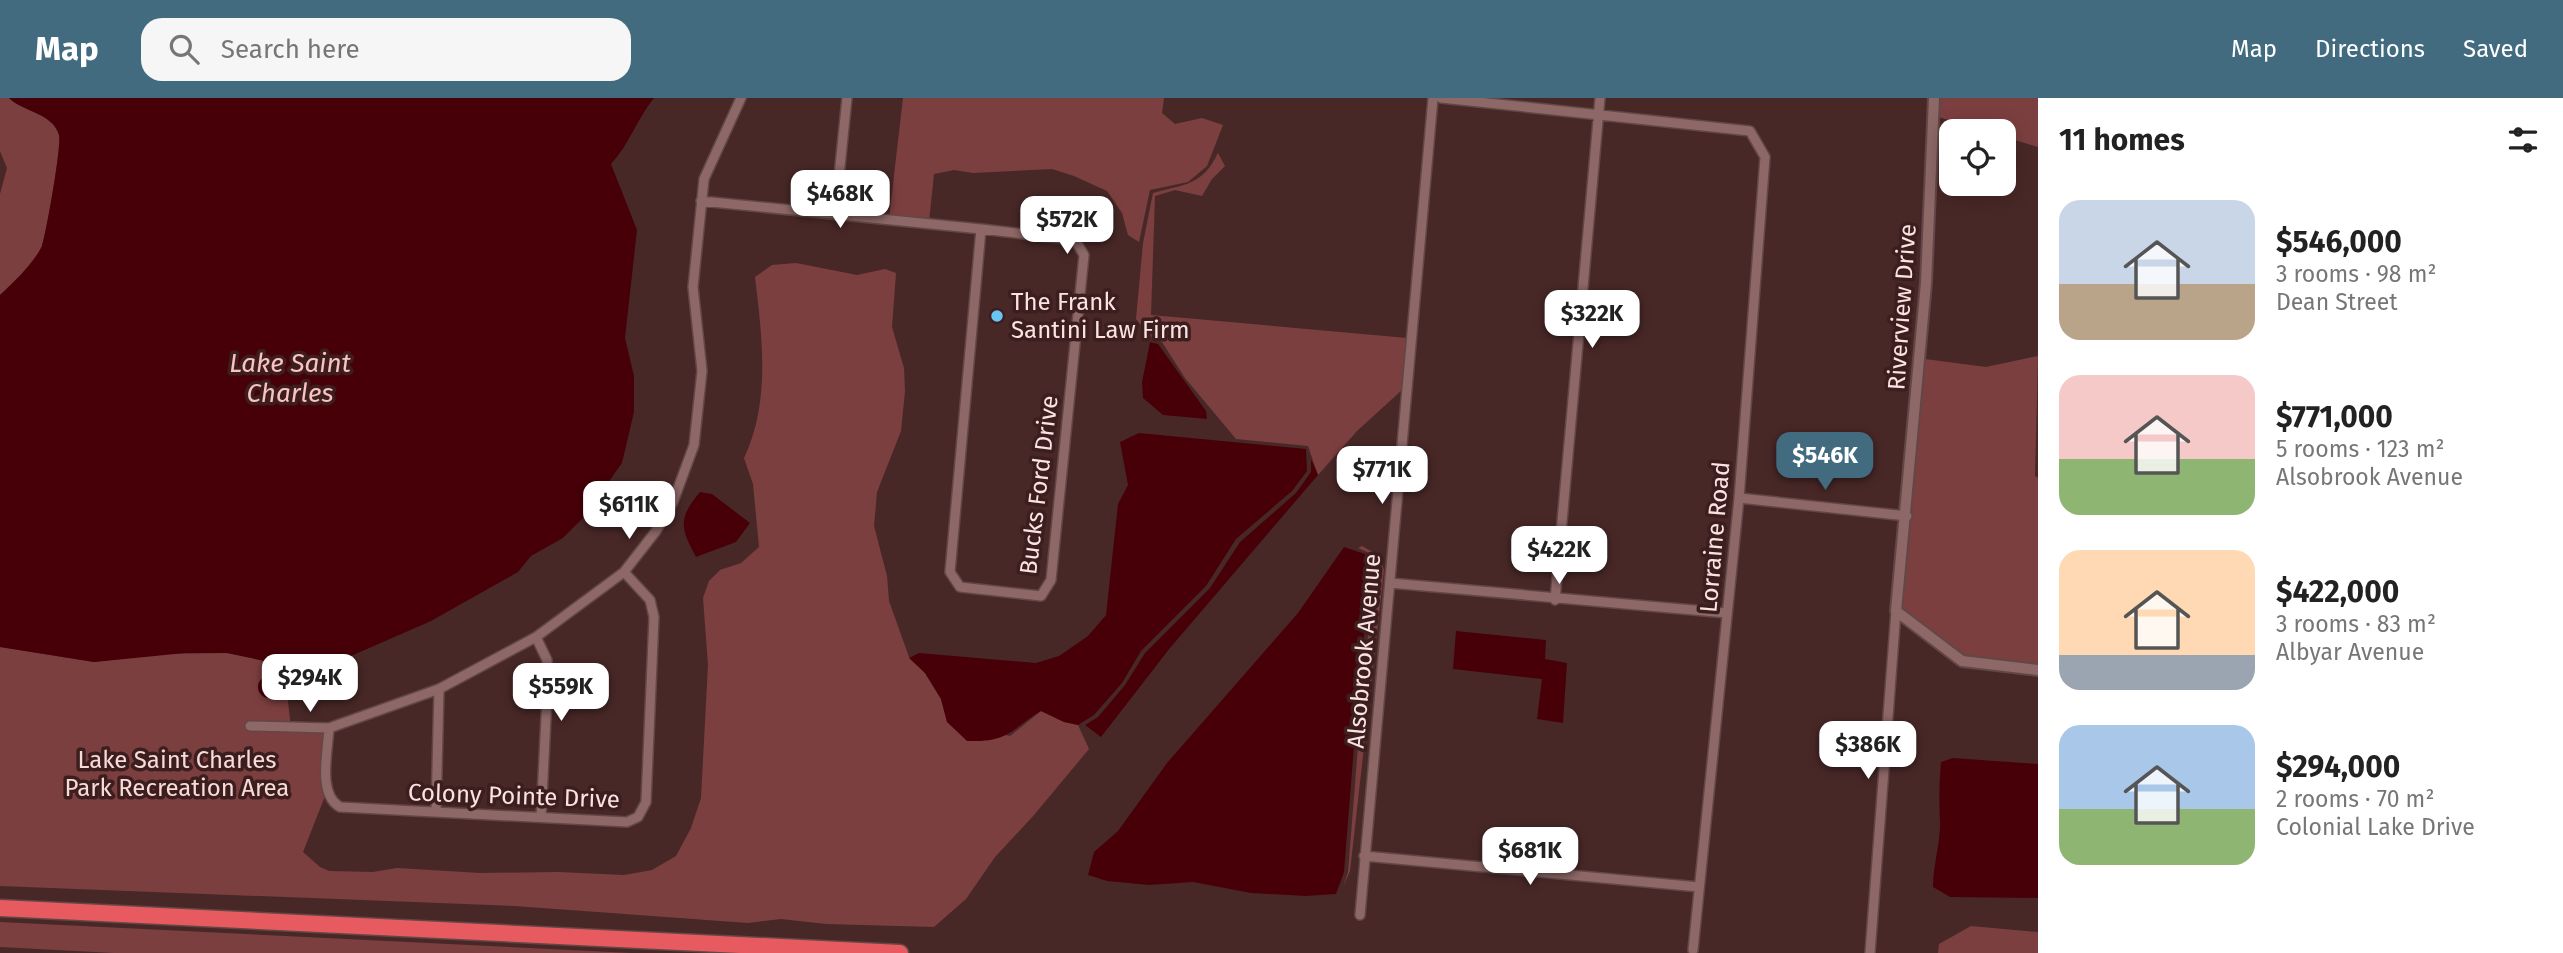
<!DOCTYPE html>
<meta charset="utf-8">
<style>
:root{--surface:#fff;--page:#f6f6f6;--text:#222;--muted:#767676;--accent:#426b7f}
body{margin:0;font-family:"Fira Sans",sans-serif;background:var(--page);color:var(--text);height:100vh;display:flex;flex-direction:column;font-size:26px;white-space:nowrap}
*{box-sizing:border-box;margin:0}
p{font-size:23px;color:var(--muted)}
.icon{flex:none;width:38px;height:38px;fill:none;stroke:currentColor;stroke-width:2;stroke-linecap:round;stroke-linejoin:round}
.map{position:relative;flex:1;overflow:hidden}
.sheet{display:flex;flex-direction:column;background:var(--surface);width:525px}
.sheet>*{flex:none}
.fabs{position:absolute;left:1939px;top:21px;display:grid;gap:14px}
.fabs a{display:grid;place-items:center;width:77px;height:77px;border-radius:14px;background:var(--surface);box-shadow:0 4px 18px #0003;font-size:35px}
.price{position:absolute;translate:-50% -60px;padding:0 16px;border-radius:14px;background:#fff;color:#222;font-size:23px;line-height:46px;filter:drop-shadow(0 2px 4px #0008)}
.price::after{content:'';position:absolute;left:50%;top:42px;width:21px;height:16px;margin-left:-10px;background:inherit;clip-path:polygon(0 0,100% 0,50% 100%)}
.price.on{background:var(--accent);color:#fff}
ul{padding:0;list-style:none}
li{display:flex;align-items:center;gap:21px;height:175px;padding:0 21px}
li span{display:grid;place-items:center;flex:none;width:196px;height:140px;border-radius:21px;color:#555}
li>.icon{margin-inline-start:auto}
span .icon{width:84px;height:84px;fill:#fffc;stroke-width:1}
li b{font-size:30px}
h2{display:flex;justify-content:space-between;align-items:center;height:84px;padding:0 21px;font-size:30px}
header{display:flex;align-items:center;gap:42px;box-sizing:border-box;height:98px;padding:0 35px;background:var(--accent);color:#fff}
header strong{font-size:33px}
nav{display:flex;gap:38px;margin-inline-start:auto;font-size:24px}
.search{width:490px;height:63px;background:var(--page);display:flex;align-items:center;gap:18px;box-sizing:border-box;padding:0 24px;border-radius:21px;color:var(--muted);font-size:26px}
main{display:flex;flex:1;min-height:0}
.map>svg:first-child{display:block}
</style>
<header>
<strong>Map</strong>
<div class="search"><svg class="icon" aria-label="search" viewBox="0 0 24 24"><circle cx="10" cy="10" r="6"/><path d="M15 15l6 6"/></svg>Search here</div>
<nav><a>Map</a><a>Directions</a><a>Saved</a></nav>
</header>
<main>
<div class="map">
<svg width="2038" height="855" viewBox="0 0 2038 855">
<rect width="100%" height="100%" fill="#482827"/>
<path fill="#7c3f3f" d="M0,0h9c14,14 44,15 50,37 3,9 -13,100 -17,111 -8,17 -28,36 -42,49v-101l7,-26 -7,-17z
M903,0h261l-2,15 13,11 27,-6 21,7 -16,41 -19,16 -38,8 -11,52 -11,-7 -6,-22 -15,-22 -33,-15 -22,-7 -79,4 -19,-3 -20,4 -5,48 -40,-4z
M1939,0h99v49l-34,-10v-6h-18l-48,-14z
M1218,55l7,13 -13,13 -10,17 -27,-6 -20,6 -4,119 256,23 -5,52 -45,41 -39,44 -10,-29 -72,-7 -51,-61 -23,-36 -9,-3 -17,-20 7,-76 10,-50c32,-9 49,-7 65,-40z
M796,165l61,12 28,-6 11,4 -4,54 12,41 1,23 -4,40 -24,61 -3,34 13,50 2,25 20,56 16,16 16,26 6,23 63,14 31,-25 23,11 14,3 11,24 -55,66 -39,42 -29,42 -32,28 -108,-3 -45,-5 -33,4 -233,-17 -515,-20v-239l94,15 68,-8 65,-1 57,12 7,64 38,-1 -2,63 -24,61 17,15 9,4 44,1 24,-4 83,5 78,-1 66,3 28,-5 24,-14 15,-28 10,-30 7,-133 -5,-67 6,-17 11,-11 21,-7 18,-16 -6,-63 -9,-26c27,-56 18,-122 11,-181l17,-12z
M2038,258l-3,120 3,2v187l-74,-8 -63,-48 24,-250 61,8z
M1362,448l16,9 6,15 -34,301 -7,16 5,-15 17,-213 10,-75 -6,-31 -11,-5z
M0,824l631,31h-517l-114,-6z
M1971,828l67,6v21h-100l1,-9z"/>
<path fill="#470008" d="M9,0h645c-17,21 -25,47 -43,66l26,66 -12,108 9,38v36l-12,51 -39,55 -20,20 -32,18 -13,16 -87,49 -96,42 -51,2 -57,-12h-42l-91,9 -94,-15v-352c14,-13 34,-32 42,-49 4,-11 20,-102 17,-111 -6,-22 -36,-23 -50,-37z
M1150,244l8,2 48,67 1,8 -44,-4 -20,-17 -1,-16z
M1139,335l167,16 1,22 -15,20 -56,48 -30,47 -65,65 -19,32 -28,32 -16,10 -14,-3 -23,-11c-33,20 -31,31 -74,30l-20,-19 -6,-23 -16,-26 -16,-15 10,-5 117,10 23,-7 29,-20 18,-21 12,-111 10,-19 -8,-43z
M1311,361l7,16 -148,173 -69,89 -16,-12 13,-8 27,-32 20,-32 65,-65 30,-46 56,-49 15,-21z
M700,394l12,2 38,29 -14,19 -40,15c-16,-29 -18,-39 4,-65z
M1344,449l21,7 6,29 -10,76 -17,213 -8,22 -30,2 -55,-3 -58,-11 -44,3 -42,-4 -19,-6 6,-23 24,-21 49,-68 131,-150z
M1456,533l90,9 -1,19 22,4 -4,60 -26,-4 5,-40 -89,-10z
M258 589a11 11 0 1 1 22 0a11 11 0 1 1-22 0Z
M1953,660l85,6v134l-88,-1 -17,-10c0,-22 7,-42 7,-63 -1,-21 -1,-41 1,-62z"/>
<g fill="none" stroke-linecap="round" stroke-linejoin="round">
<defs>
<path id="minor" d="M1441,0l309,33 15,26 -26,341 -46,452
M701,103l280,28
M835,117l12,-117
M981,131l94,11 9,15 -33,325 -10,16 -81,-9 -10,-15z
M1739,400l168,18
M1390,485l337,30
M1555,502l45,-502
M536,539l11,23 1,18 -7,139
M250,628l79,2 110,-39 97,-52 88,-65 32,-41 17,-29 21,-57 8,-74 -9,-84 11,-108 37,-81
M329,630c-1,23 -12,66 11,79l287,15 11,-5 8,-15 8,-185 -4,-17 -26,-28
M436,714l3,-123
M1364,758l335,31
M1360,817l73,-817
M1870,855l26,-342"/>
<path id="tertiary" d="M1934,0l-8,185 -30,328 66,50 76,9"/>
<path id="motorway" d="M0,810l900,45"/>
</defs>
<use href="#minor" stroke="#624747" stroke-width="12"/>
<use href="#tertiary" stroke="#624747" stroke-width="14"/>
<use href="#motorway" stroke="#624747" stroke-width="19"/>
<use href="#minor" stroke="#8d6867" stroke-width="9"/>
<use href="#tertiary" stroke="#8d6867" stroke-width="10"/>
<use href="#motorway" stroke="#e75a5f" stroke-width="16"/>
</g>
<circle fill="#68c4f0" stroke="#3d1e1e" stroke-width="2.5" cx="997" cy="218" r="7"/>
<g text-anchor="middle" stroke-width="7" stroke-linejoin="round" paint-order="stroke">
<g font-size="24" fill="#fae4e3" stroke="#3d1e1e" text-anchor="start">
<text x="1011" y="212">The Frank<tspan x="1011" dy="28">Santini Law Firm</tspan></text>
</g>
<g font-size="24" fill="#fae4e3" stroke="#3d1e1e">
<text transform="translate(1902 209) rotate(-86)" y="8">Riverview Drive</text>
<text transform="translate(1039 387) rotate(-83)" y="8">Bucks Ford Drive</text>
<text transform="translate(1715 439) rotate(-85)" y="8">Lorraine Road</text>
<text transform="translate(1364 553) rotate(-85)" y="8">Alsobrook Avenue</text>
<text transform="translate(514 698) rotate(2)" y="8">Colony Pointe Drive</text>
</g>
<g font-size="24" fill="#f7dbd9" stroke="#3d1e1e">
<text x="177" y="670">Lake Saint Charles<tspan x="177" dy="28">Park Recreation Area</tspan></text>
</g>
<g font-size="26" font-style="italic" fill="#fac3c1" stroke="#3d1e1e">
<text x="290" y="274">Lake Saint<tspan x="290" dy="30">Charles</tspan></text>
</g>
</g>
</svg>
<div class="fabs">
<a><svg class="icon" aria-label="locate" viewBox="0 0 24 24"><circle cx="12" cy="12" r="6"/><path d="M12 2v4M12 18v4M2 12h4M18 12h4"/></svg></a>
</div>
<b class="price" style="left:840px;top:132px">$468K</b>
<b class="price" style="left:1067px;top:158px">$572K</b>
<b class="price" style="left:1592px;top:252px">$322K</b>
<b class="price on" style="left:1825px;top:394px">$546K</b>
<b class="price" style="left:1382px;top:408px">$771K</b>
<b class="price" style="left:629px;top:443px">$611K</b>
<b class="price" style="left:1559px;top:488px">$422K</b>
<b class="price" style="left:310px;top:616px">$294K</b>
<b class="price" style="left:561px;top:625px">$559K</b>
<b class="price" style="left:1868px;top:683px">$386K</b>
<b class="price" style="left:1530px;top:789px">$681K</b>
</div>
<section class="sheet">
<h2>11 homes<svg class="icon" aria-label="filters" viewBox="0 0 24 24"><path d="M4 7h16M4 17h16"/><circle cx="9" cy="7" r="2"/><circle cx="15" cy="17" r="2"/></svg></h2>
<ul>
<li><span style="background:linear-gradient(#c9d6e8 60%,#b9a48a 0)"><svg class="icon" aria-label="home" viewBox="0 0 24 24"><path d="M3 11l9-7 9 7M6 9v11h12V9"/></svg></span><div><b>$546,000</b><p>3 rooms · 98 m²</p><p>Dean Street</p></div></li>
<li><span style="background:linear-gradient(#f6c9c9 60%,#8fb573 0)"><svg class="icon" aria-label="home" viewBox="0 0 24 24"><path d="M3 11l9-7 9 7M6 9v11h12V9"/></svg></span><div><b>$771,000</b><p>5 rooms · 123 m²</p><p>Alsobrook Avenue</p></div></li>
<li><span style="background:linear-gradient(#ffd9b3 75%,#9aa5b1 0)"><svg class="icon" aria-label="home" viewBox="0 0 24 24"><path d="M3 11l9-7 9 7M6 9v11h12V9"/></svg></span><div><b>$422,000</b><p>3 rooms · 83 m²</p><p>Albyar Avenue</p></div></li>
<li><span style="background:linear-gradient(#a9c7e8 60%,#8fb573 0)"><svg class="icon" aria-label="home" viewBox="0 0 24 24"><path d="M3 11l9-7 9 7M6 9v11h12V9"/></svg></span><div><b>$294,000</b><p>2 rooms · 70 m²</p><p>Colonial Lake Drive</p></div></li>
</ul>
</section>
</main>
